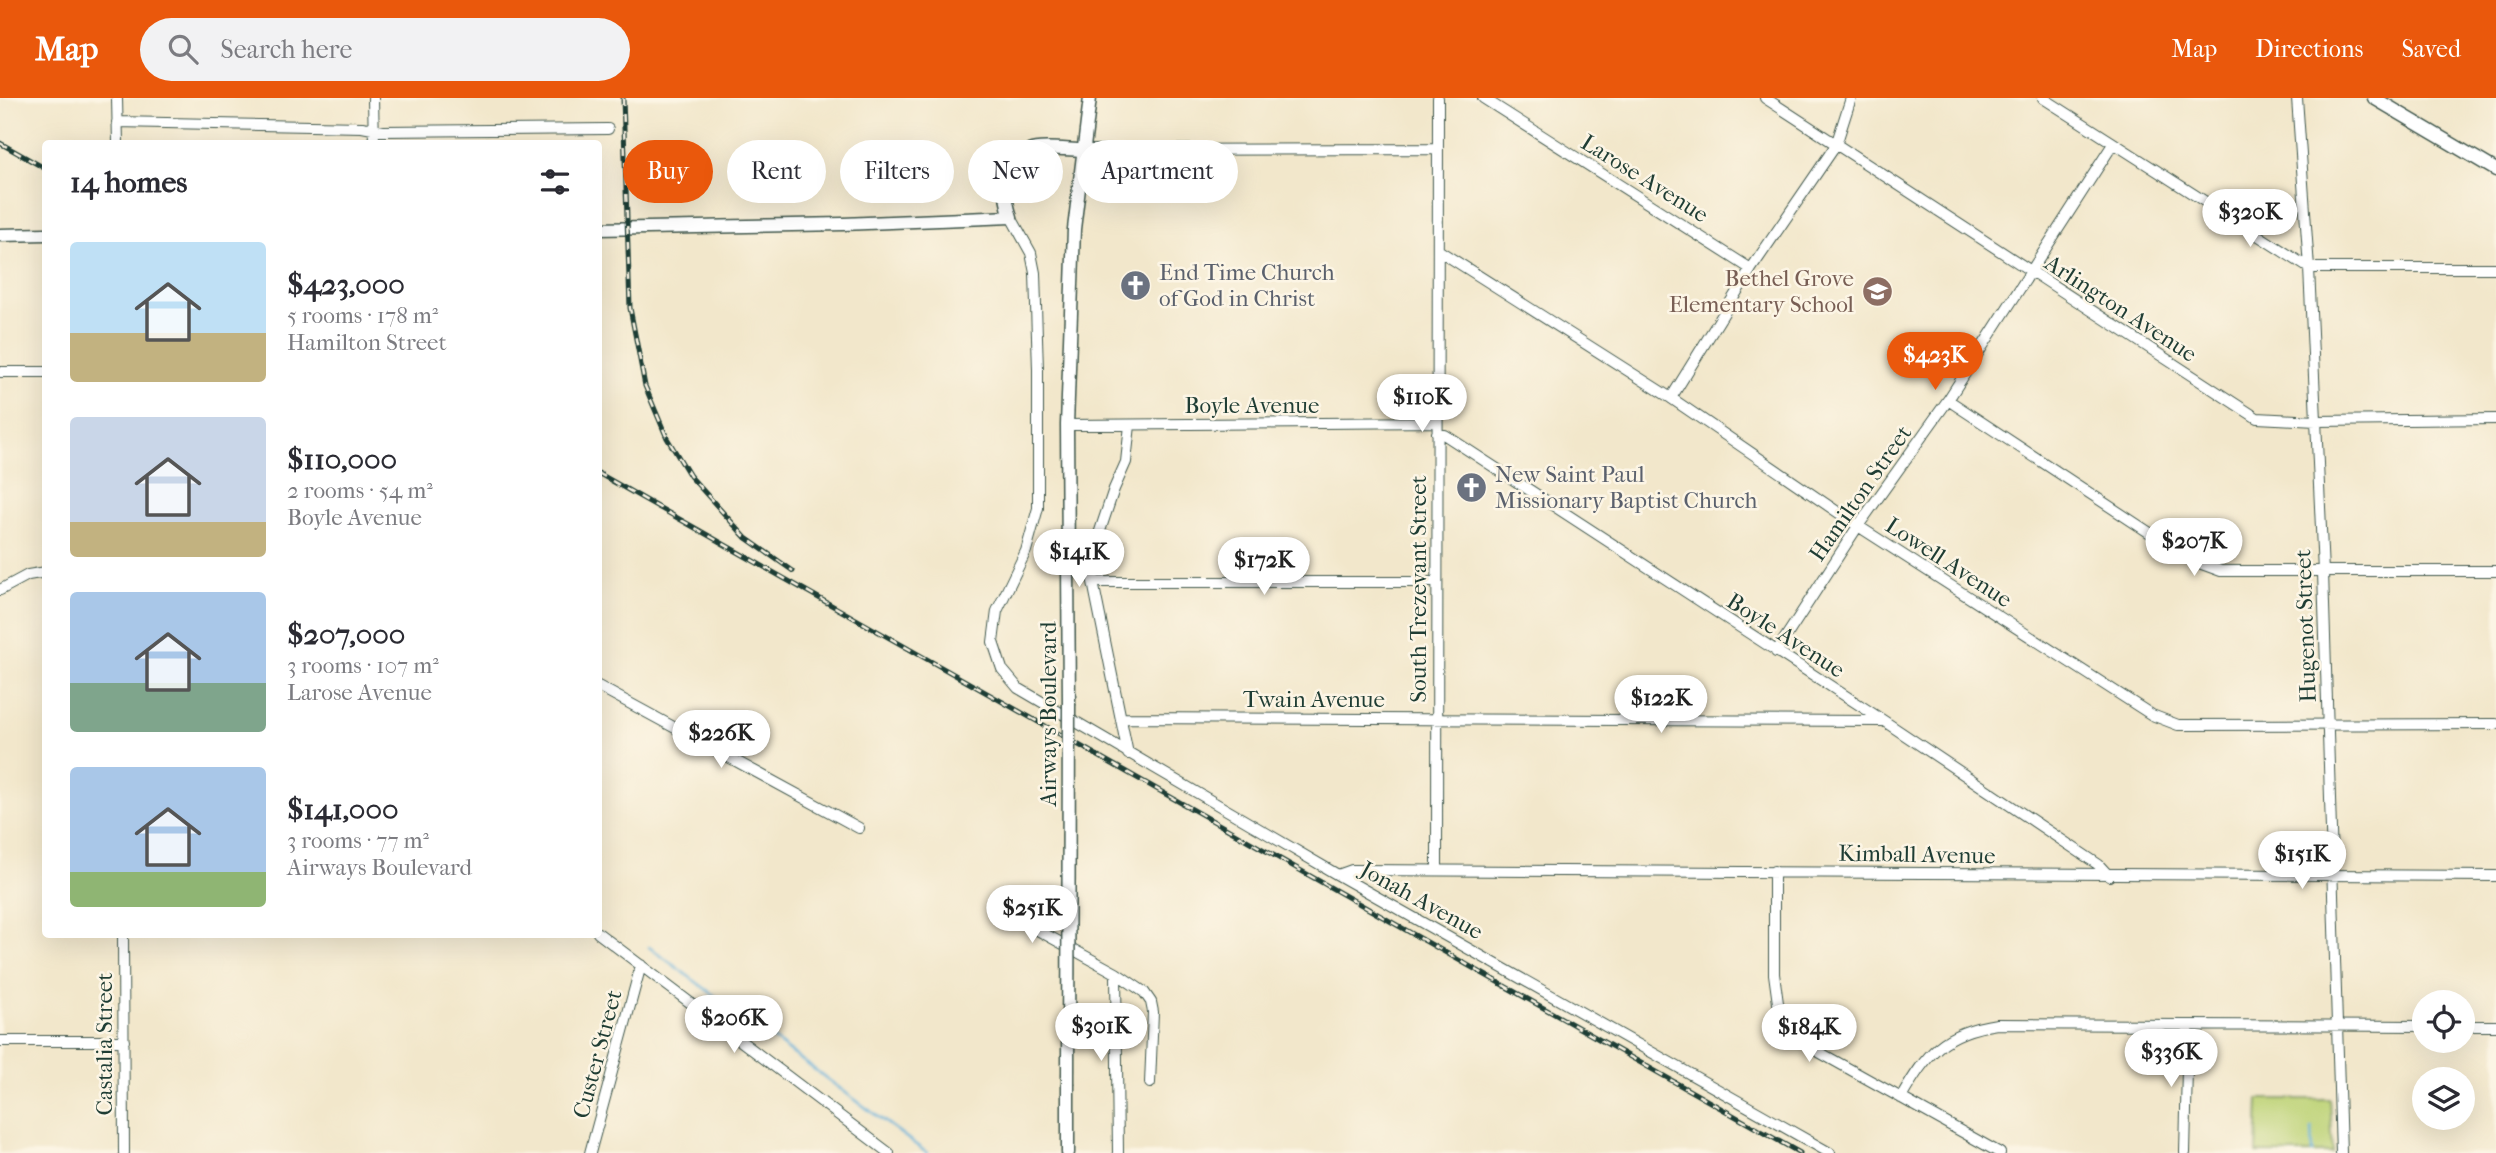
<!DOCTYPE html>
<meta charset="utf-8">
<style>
:root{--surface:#fff;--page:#f2f2f3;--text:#2b2b33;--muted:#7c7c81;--accent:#ea580c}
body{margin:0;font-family:"IM FELL French Canon",serif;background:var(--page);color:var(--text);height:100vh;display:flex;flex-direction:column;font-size:26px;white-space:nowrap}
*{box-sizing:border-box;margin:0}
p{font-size:23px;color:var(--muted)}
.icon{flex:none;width:38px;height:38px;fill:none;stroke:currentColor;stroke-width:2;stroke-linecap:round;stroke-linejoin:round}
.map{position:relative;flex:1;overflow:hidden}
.drawer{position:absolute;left:42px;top:42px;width:560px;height:798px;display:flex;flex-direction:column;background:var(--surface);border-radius:7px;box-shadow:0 7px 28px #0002}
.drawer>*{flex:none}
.hud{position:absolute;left:623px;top:42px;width:665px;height:63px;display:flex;gap:14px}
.buttons{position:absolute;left:2412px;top:892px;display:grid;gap:14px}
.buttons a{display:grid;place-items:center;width:63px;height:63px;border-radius:50%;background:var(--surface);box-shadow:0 7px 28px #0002;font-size:35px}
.price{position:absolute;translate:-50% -60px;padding:0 16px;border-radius:24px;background:#fff;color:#222;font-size:23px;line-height:46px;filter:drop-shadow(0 2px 4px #0008)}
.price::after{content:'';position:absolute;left:50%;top:42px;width:21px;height:16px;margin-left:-10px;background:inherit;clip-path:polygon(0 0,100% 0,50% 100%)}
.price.current{background:var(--accent);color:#fff}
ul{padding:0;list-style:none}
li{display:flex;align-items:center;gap:21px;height:175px;padding:0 28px}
li span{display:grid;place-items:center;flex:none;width:196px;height:140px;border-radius:7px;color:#555}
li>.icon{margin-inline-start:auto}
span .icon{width:84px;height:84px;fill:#fffc;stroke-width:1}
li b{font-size:30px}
h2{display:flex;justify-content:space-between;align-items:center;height:84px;padding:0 28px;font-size:30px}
.chip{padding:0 24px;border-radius:32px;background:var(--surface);box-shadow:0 7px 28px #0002;font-size:24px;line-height:63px}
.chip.current{background:var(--accent);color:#fff}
header{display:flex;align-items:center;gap:42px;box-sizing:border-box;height:98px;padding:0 35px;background:var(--accent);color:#fff}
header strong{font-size:33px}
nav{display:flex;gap:38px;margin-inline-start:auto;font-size:24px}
.search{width:490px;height:63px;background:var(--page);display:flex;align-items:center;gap:18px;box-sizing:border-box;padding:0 24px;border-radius:38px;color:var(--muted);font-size:26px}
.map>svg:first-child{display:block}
</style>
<header>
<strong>Map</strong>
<div class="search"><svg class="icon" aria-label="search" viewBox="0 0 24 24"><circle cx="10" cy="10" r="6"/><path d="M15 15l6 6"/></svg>Search here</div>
<nav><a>Map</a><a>Directions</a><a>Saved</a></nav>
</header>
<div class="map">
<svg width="2496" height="1055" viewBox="0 0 2496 1055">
<rect width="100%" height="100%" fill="#fcf5e5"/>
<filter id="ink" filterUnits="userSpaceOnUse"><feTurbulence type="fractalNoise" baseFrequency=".0143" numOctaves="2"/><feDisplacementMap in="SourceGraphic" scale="14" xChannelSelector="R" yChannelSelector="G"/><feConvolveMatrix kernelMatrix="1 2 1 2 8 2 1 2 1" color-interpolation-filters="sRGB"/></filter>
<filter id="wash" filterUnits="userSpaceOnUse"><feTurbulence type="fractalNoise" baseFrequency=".00686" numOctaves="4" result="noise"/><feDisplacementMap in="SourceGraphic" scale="28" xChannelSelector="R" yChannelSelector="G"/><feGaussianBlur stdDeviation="1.57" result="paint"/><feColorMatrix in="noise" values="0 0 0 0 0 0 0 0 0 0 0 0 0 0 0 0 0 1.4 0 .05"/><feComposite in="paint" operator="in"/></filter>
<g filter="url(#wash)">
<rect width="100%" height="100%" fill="#f2e7cb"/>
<path fill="#bdd377" stroke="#6e8856" stroke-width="2" d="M2259,1001h71l3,54h-76z"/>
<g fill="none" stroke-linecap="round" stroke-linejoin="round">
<path stroke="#5fafd9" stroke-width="2.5" d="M649,849l278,206
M2312,1030l1,25"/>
</g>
</g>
<g filter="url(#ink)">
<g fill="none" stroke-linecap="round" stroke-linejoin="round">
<defs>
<path id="minor" d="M117,0l1,46
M373,0l1,46
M1483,0l268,171
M1765,0l492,320 59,3 180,-2
M2043,0l266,170h187
M2297,0l12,170 14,304 18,581
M117,24l245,5 21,4 225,-2
M1083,52l354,-1
M1011,119l20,36 4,20 3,97v138l-12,43 -29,60 -4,31 9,27 16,19 320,187 492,278
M1438,152l233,148 187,128 294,189 26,10 318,-1
M0,274h46
M1671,300l80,-129 85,-124 15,-47
M1948,302l243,160 30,11h275
M1067,327l369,-3
M1437,335l8,2 439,286 215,144 10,11
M1093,484h343
M0,492l28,-15 18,-3
M1776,554l82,-126 90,-126 165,-256
M598,588l261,142
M1121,620l762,3
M1128,656l-35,-172 4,-42 17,-51 12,-27 4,-37
M1437,772l1,-772
M1774,773v103l4,29 13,24 26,24 183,102
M1338,777l14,-5c381,0 763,6 1144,6
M999,811l117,64 28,19 7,10 2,10 -3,71
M598,835l291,220
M123,836l1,219
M1116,875l2,180
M2462,928h34
M0,943h124
M1901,1000c26,-45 42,-66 96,-74l427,2
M590,1055l51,-188
M2185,1055l3,-128"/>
<path id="major" d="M2374,0l122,72
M598,131l245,-5 168,-7c-8,-24 -11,-54 18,-66 11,-5 41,-1 54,-1
M0,137l46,-1
M1069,606l-2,-279 7,-196 16,-131
M1068,987v68"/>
</defs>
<use href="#minor" stroke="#3f564b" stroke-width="12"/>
<use href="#major" stroke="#3f564b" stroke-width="15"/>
<use href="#minor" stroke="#fff" stroke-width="10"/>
<use href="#major" stroke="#fff" stroke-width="12"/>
<defs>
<path id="rail" d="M623,0l7,210 15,78 22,52 23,38 56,62 47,33
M0,45l46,26
M598,375l1202,680"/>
</defs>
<use href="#rail" stroke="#1f3d34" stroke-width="5"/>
<use href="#rail" stroke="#fcf5e5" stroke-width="2.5" stroke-dasharray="8" stroke-linecap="butt"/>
<defs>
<path id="major-bridge" d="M1068,987l1,-381"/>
</defs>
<use href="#major-bridge" stroke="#3f564b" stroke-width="15" stroke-linecap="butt"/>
<use href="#major-bridge" stroke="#fff" stroke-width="12"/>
</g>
</g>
<defs>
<symbol id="church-disc" viewBox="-11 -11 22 22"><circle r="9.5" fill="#6b7280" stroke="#fcf5e5"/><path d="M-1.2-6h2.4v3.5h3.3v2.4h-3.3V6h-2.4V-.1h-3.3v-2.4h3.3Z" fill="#fff"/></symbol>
<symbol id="school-disc" viewBox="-11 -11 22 22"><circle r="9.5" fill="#8d6e63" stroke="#fcf5e5"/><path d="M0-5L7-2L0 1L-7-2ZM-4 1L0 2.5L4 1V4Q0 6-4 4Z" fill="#fff"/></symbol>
</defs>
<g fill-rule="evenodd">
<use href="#church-disc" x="1118" y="170" width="35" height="35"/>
<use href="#school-disc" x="1860" y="176" width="35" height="35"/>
<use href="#church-disc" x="1454" y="372" width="35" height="35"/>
</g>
<g text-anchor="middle" stroke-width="5" stroke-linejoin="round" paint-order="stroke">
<g font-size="23" fill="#1f3d34" stroke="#fcf5e5">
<text transform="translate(1645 80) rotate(32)" y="8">Larose Avenue</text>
<text transform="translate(2121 210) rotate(33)" y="8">Arlington Avenue</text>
<text x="1252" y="315">Boyle Avenue</text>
<text transform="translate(1860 395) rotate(-55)" y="8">Hamilton Street</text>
<text transform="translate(1949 464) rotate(33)" y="8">Lowell Avenue</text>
<text transform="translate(1418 491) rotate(-90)" y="8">South Trezevant Street</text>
<text transform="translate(2305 528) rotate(-92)" y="8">Hugenot Street</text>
<text transform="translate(1786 537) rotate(33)" y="8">Boyle Avenue</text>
<text x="1314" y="609">Twain Avenue</text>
<text transform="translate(1048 616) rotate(-90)" y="8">Airways Boulevard</text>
<text transform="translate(1917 756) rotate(1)" y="8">Kimball Avenue</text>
<text transform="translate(1422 802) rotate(29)" y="8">Jonah Avenue</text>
<text transform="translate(104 946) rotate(-90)" y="8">Castalia Street</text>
<text transform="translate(597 956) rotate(-75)" y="8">Custer Street</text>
</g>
<g font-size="23" fill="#5b616d" stroke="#fcf5e5" text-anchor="start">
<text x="1159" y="182">End Time Church<tspan x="1159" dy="26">of God in Christ</tspan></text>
<text x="1495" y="384">New Saint Paul<tspan x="1495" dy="26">Missionary Baptist Church</tspan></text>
</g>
<g font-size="23" fill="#785e54" stroke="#fcf5e5" text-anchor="end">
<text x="1854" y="188">Bethel Grove<tspan x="1854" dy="26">Elementary School</tspan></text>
</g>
</g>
</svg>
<div class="buttons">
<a><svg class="icon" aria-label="locate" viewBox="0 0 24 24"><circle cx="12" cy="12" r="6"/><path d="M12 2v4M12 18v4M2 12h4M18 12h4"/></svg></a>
<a><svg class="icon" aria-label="layers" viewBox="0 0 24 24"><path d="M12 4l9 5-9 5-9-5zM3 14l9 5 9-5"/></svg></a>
</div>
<b class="price" style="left:2250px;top:151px">$320K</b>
<b class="price current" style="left:1935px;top:294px">$423K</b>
<b class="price" style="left:1422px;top:336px">$110K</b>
<b class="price" style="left:2194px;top:480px">$207K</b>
<b class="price" style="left:1079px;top:491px">$141K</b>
<b class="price" style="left:1264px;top:499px">$172K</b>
<b class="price" style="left:1661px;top:637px">$122K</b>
<b class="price" style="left:721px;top:672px">$226K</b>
<b class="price" style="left:2302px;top:793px">$151K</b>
<b class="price" style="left:1032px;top:847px">$251K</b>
<b class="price" style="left:734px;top:957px">$206K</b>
<b class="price" style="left:1101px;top:965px">$301K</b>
<b class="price" style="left:1809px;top:966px">$184K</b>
<b class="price" style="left:2171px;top:991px">$336K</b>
<div class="hud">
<a class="chip current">Buy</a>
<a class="chip">Rent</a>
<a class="chip">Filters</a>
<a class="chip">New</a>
<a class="chip">Apartment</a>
</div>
<section class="drawer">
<h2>14 homes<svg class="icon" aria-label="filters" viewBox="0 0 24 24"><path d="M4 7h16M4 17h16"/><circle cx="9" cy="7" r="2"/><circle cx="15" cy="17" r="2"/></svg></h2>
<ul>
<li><span style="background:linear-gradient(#bfe0f5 65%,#c2b280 0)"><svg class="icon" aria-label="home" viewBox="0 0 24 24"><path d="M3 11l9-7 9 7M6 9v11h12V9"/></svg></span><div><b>$423,000</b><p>5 rooms · 178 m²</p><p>Hamilton Street</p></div></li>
<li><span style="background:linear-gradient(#c9d6e8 75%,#c2b280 0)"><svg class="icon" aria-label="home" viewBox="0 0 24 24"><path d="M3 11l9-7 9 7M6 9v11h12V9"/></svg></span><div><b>$110,000</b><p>2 rooms · 54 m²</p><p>Boyle Avenue</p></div></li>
<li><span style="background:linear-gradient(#a9c7e8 65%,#7fa58c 0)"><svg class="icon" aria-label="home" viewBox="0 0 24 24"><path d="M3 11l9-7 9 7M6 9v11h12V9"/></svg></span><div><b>$207,000</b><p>3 rooms · 107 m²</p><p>Larose Avenue</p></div></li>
<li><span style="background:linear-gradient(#a9c7e8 75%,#8fb573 0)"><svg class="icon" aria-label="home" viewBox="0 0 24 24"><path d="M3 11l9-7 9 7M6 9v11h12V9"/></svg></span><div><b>$141,000</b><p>3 rooms · 77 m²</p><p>Airways Boulevard</p></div></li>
</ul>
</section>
</div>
